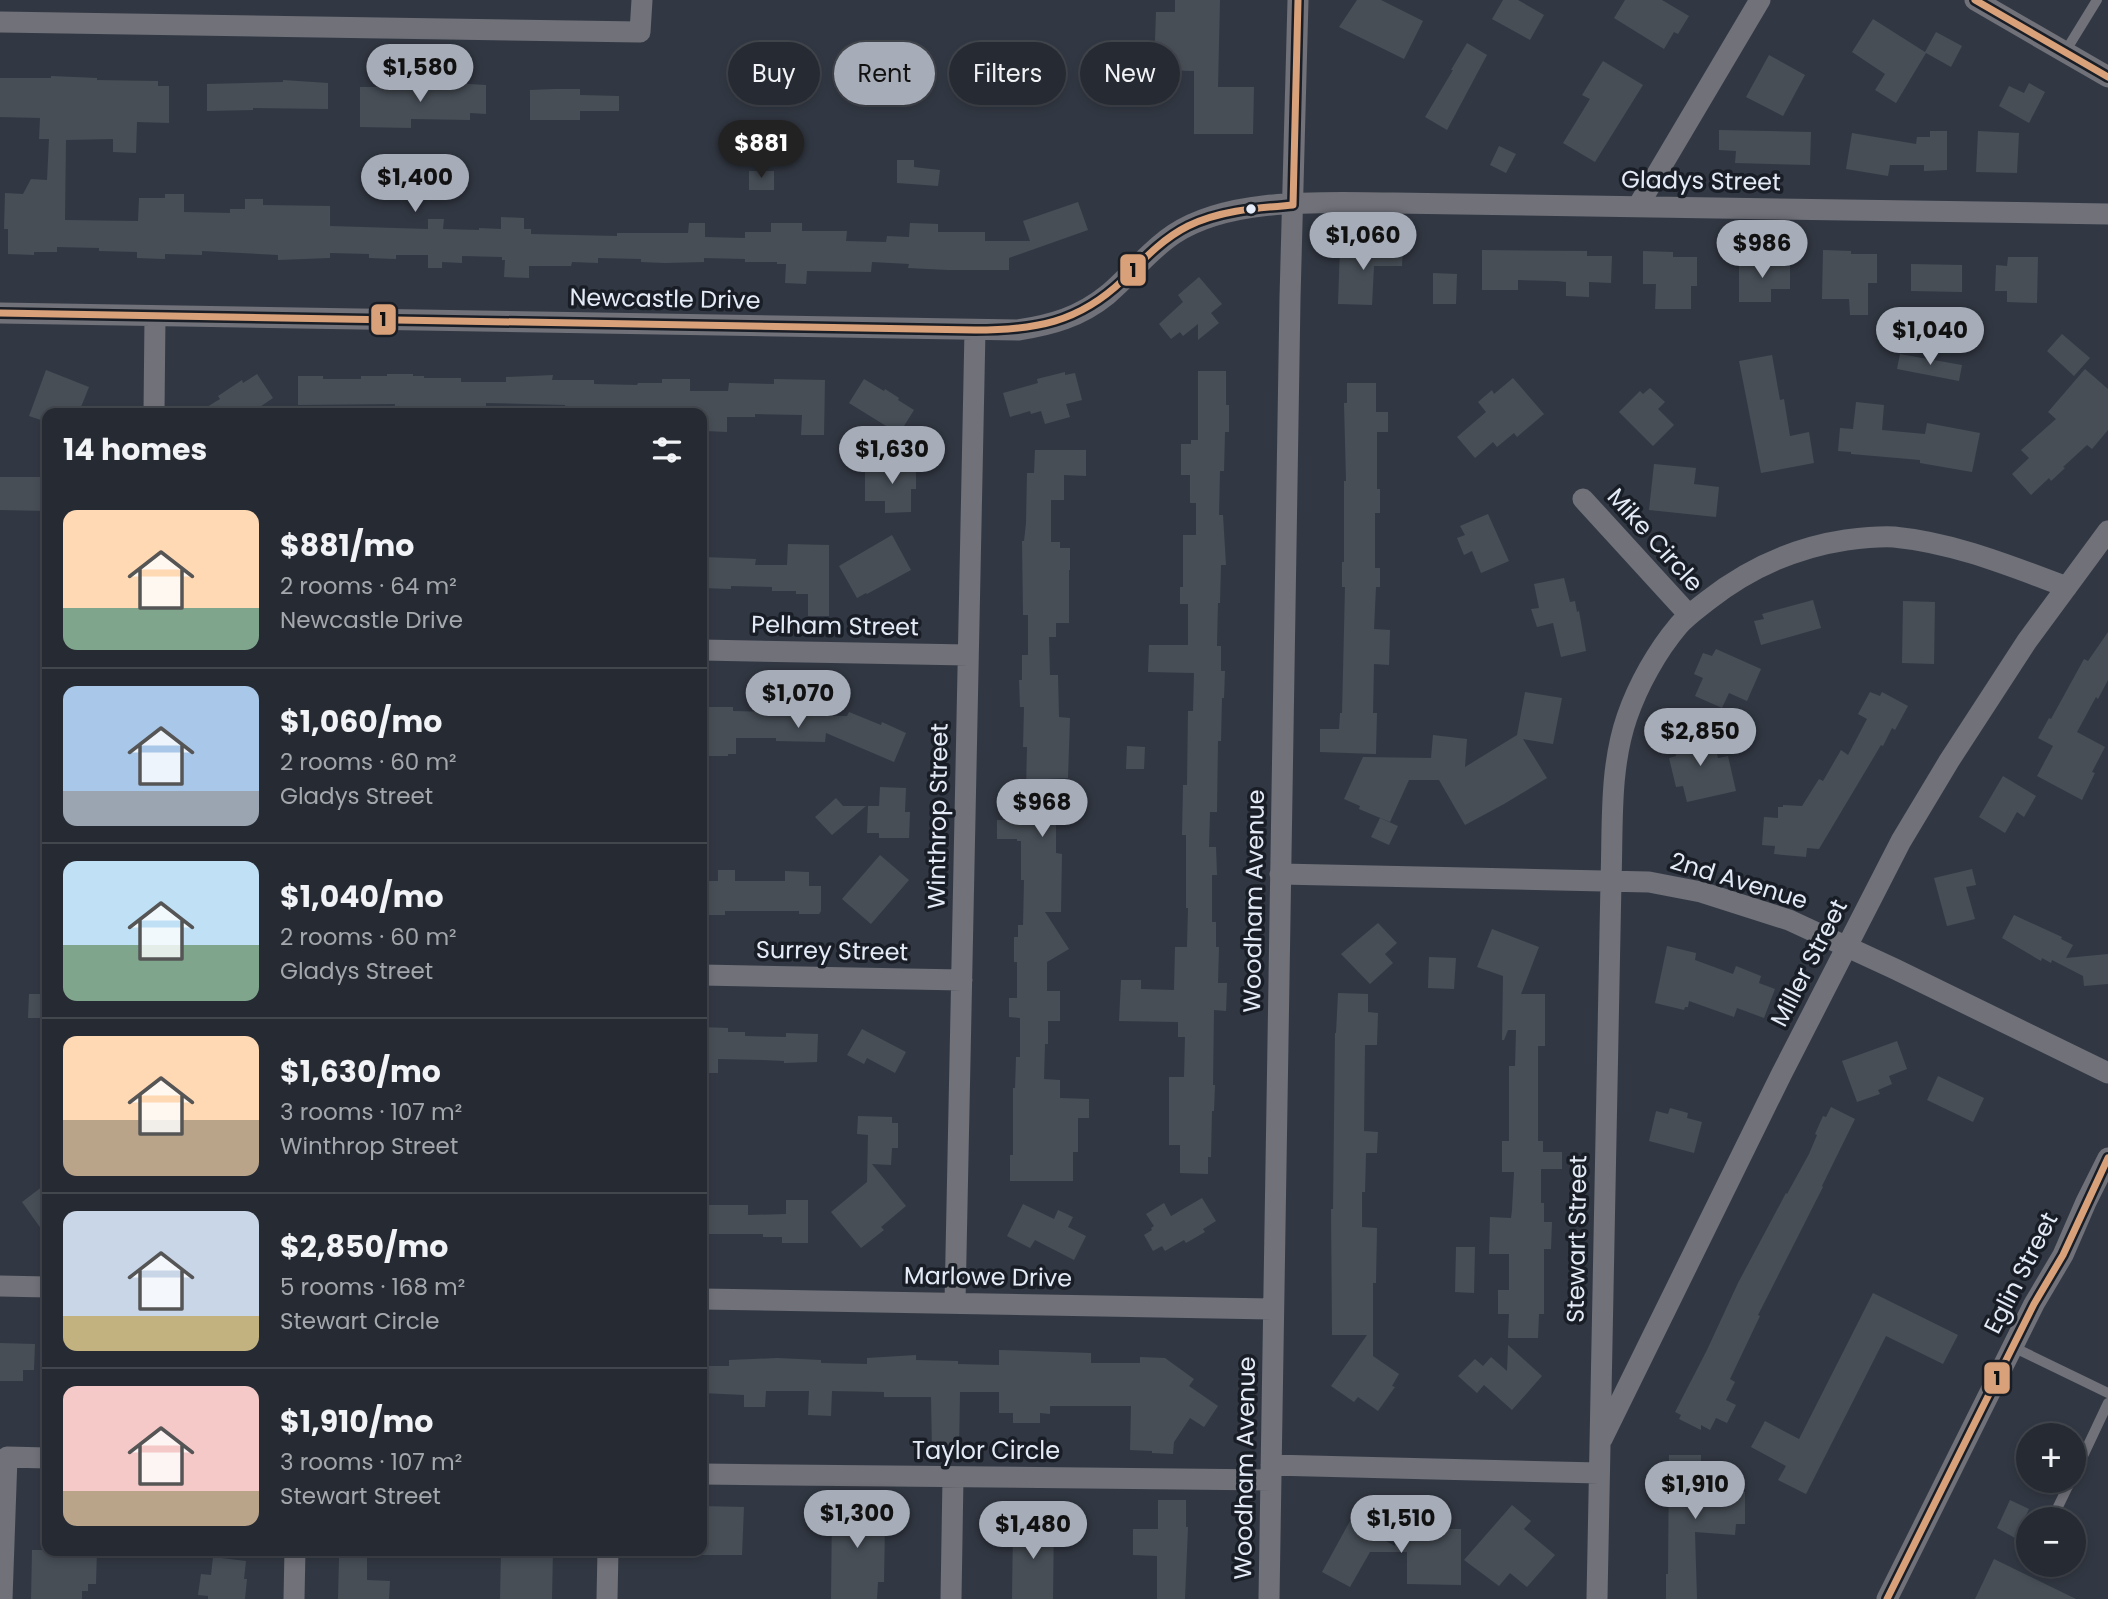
<!DOCTYPE html>
<meta charset="utf-8">
<style>
:root{--surface:#262a32;--page:#32363e;--text:#f1f3f6;--muted:#a4a7ac;--line:#42464d;--accent:#a6acb8}
body{margin:0;font-family:Poppins,sans-serif;background:var(--page);color:var(--text);height:100vh;display:flex;flex-direction:column;font-size:26px;white-space:nowrap}
*{box-sizing:border-box;margin:0}
p{font-size:23px;color:var(--muted)}
.icon{flex:none;width:38px;height:38px;fill:none;stroke:currentColor;stroke-width:2;stroke-linecap:round;stroke-linejoin:round}
.map{position:relative;flex:1;overflow:hidden}
.sheet{position:absolute;left:42px;top:408px;width:665px;height:1148px;display:flex;flex-direction:column;background:var(--surface);border-radius:14px;box-shadow:0 4px 10px #0003,0 0 0 2px var(--line)}
.sheet>*{flex:none}
.guide{position:absolute;left:728px;top:42px;width:665px;height:63px;display:flex;gap:14px}
.buttons{position:absolute;left:2016px;top:1423px;display:grid;gap:14px}
.buttons a{display:grid;place-items:center;width:70px;height:70px;border-radius:50%;background:var(--surface);box-shadow:0 4px 10px #0003,0 0 0 2px var(--line);font-size:35px}
.price{position:absolute;translate:-50% -60px;padding:0 16px;border-radius:24px;background:var(--accent);color:#111;font-size:23px;line-height:46px;filter:drop-shadow(0 2px 4px #0008)}
.price::after{content:'';position:absolute;left:50%;top:42px;width:21px;height:16px;margin-left:-10px;background:inherit;clip-path:polygon(0 0,100% 0,50% 100%)}
.price.active{background:#222;color:#fff}
ul{padding:0;list-style:none}
li{display:flex;align-items:center;gap:21px;height:175px;padding:0 21px}
li+li{border-top:2px solid var(--line)}
li span{display:grid;place-items:center;flex:none;width:196px;height:140px;border-radius:14px;color:#555}
li>.icon{margin-inline-start:auto}
span .icon{width:84px;height:84px;fill:#fffc;stroke-width:1}
li b{font-size:30px}
h2{display:flex;justify-content:space-between;align-items:center;height:84px;padding:0 21px;font-size:30px}
.tag{padding:0 24px;border-radius:32px;background:var(--surface);box-shadow:0 4px 10px #0003,0 0 0 2px var(--line);font-size:24px;line-height:63px}
.tag.active{background:var(--accent);color:#111}
.map>svg:first-child{display:block}
</style>
<div class="map">
<svg width="2108" height="1599" viewBox="0 0 2108 1599">
<rect width="100%" height="100%" fill="#323843"/>
<path fill="#474e56" d="M1175,0h45l-2,87h36l-1,47h-59v-63l-40,-1 2,-58h19z
M1357,0h24l42,21 -19,38 -65,-32z
M1503,0h15l26,15 -14,25 -38,-21z
M1625,0h37l27,16 -11,18 -4,-2 -10,17 -50,-31z
M1873,19l52,33 11,-20 26,14 -11,21 -25,-14 -30,50 -21,-13 10,-16 -33,-22z
M1467,43l20,12 -40,75 -22,-13 28,-47h-2z
M1769,55l36,20 -22,41 -37,-19z
M1603,61l40,24 -48,77 -32,-19 27,-44 -8,-4z
M51,76l46,2v2l61,1v5h11v37l-32,-1 -1,31 -23,-1v-13l-47,1 -1,80 73,1 1,-23h26v-4h19v18l46,1v-4h15v-10h18v6l67,1v20l98,3v-10h16l-1,10 36,1v-2l22,1v-12l23,1v11h7v5l86,2v-3h71l1,-10h16v14l40,1v-6h26v-9h31v8h45l-1,10 40,1 1,-6 22,1 1,-14 28,1v8h47v9h45l-7,-20 55,-19 10,28 -79,28v12h-61l-40,-2 1,-4 -37,-2 -1,10 -64,-1 -1,13 -21,-1 1,-19h-9v-2h-32v-3l-41,-1v4l-39,1 -24,-1v-3l-43,-1v5l-26,-1 -1,4h-42v12l-25,-1 1,-17h-3v-3l-40,-1v7l-20,-1v6h-14v-13h-32v4l-27,-1v-4l-39,-1v5l-52,2v-5l-76,-4v4l-37,-1v5l-28,-1v-6l-38,-1v-3l-42,-1v5h-23v3l-26,-1v-25h-4l1,-36 18,1 8,-15 16,1 2,-41h-10l1,-21 -40,-1v-39h51z
M283,80l45,3v26l-75,-1v2l-46,1v-27l76,-2z
M436,82l50,3v29l-16,-1v7l-59,-1v9l-51,-1v-40h76z
M2029,83l16,9 -16,31 -30,-17 10,-20 15,7z
M554,89h26v6l39,1v15h-39v9h-50v-30z
M1719,130l92,2 -1,33 -75,-2 1,-12 -17,-1z
M1930,131h17v39l-23,1v-6h-34l-2,11 -42,-7 6,-36 64,11 1,-7h13z
M1978,131l41,2 -2,40 -41,-1z
M1499,146l17,8 -10,19 -16,-8z
M897,160h17v7l26,3 -2,16 -41,-3z
M378,169h20v18h-20z
M442,169l27,1 -1,17 -27,-2z
M749,171h25v19h-25z
M1340,246l63,2 -1,18h-28l-2,39 -34,-1z
M1482,250l105,1v5h25l-1,27 -22,-1v15l-23,-1v-14l-9,-1 -39,-1v10h-36z
M1823,250l28,1v3h26v29h-9v32h-18l-1,-16h-27z
M1643,251l30,1v5h24v29h-6v23h-36l1,-25h-13z
M2008,257h30l-1,46 -30,-1v-11h-12l1,-26 11,1z
M1739,261h51v28h-19v13h-32z
M1911,264l51,1v27l-51,-1z
M1433,273l24,1 -1,30h-23z
M1199,277l23,27 -11,9 8,10 -21,17v-16l-15,12 -3,-4 -9,7 -12,-15 24,-22 -5,-7z
M2062,334l28,24 -16,18 -27,-25z
M1900,354l62,11 -3,16 -62,-12z
M1772,355l8,45 4,-1 6,37 19,-4 5,31 -53,10 -22,-112z
M2085,369l23,20v41l-16,19 -5,-4 -24,22 2,1 -14,13 -2,-3 -18,17 -19,-21 17,-16 -8,-8 35,-31 -8,-7z
M46,370l43,17 -10,25 -14,-5 -3,6h-15v9l-18,-6z
M1198,371h28v34h3v27h-4l-1,39h-4l-1,44h4l3,50h-5l-1,38h-2l-1,43h4v25h4l-1,27h-2l-1,43h-3l-1,71h-7l-1,35h7l1,28h-5v47h4v25h3l-1,36h9l-1,28 -12,-1 -1,75h2l-1,26h-2l-1,46h-3v17l-28,-1v-28h-11v-68h15l1,-40h-7v-15l-59,-1 2,-41h20v9l33,1 1,-43h12l1,-39h-2v-73h-4l1,-50h4l1,-74h5l1,-38 -46,-1 1,-27h39v-41h-8v-17h3v-52h13v-32h-6v-28h-9v-31h10v-4h7z
M1065,372v3l10,-2 7,27 -16,4 4,13 -25,7 -4,-13 -10,3 -1,-3 -20,6 -7,-24 35,-10 -1,-4z
M257,374l16,24 -22,15h-54l23,-14 -2,-3 24,-16 1,3z
M387,374h26v2h11v2h37v4h45v-5l47,-2 -1,5h42v4l43,1 1,-2h24v-4h28v12h38l1,-8 45,1v-5l51,1 -1,55h-23l1,-20 -47,-1v3h-28v15l-22,-1v-18l-140,-1v-7l-79,-2v5h-26v5h-66l1,-9 -97,1v-29h25v3h38v-3h26z
M1513,378l31,36 -27,23 -3,-4 -17,14 -4,-5 -18,16 -18,-21 29,-25 -8,-10 14,-12 2,4z
M864,379l20,12 1,-2 14,9 -1,2 16,10 -15,24 -50,-31z
M1347,383h29v29h12v20h-11v57h3v24h-5v55h5v19h-4l-2,42 16,1 -1,35 -15,-1 -1,49h4l-1,41 -56,-2v-23h19l1,-16h2l3,-126h-3v-25h2v-81h2l-2,-78h3z
M1650,388l15,14 -7,7 16,16 -21,21 -34,-34 21,-21 3,3z
M1856,402l28,3 -2,25 43,4 2,-11 53,10 -8,39 -52,-9v-3l-69,-6v-2l-13,-1 2,-23 13,1z
M1035,450h51v26l-22,-1v25h-13v42h9v6h10v22h-1v53h-13v14h-7l1,38h8l1,42 11,1 -2,60 -21,1 -1,41h10v33l6,1 -1,58h-16l24,37 -22,13v29h13v30h-12v23h-3l-1,35 16,1v18l29,1v19h-11v34h-5v29h-63v-26h3v-67h2l1,-31h4v-39l-11,-1v-19h8v-36h-3v-25h4v-12h5l1,-45h-3v-39h-4v-2h-20v-19h20v-6h3v-23h6l1,-44h-4l1,-40h-4l-1,-27h3v-25h6v-40h-5l-1,-74h2l2,-18 1,-50h7z
M916,462v27h-5v23l-26,1v-12h-20v-29h19v-9z
M1654,464l42,4 -2,16 25,3 -3,30 -67,-7z
M0,477h47v34l-47,-1z
M1488,514l21,47 -28,12 -9,-22 -8,4 -7,-17 8,-3 -5,-9z
M892,535l19,35 -44,24 -1,-1 -9,5 -18,-32z
M788,544l41,1v71h-21v-22h-12v-3h-24v-4l-41,-1v3l-28,-1 1,-31 52,2 -1,6h32z
M1564,578l6,24 5,-1 2,11 2,-1 7,40 -25,6 -8,-34 -16,4 -6,-18 8,-1 -5,-24z
M1813,600l8,28 -60,17 -7,-24 10,-2 -2,-5z
M1903,601l32,1 -1,62 -32,-1z
M2108,632v48l-10,19 -2,-2 -19,35 28,15 -13,25 3,1 -13,27 -45,-24 16,-30 -15,-8 11,-20 2,1 33,-60 4,2z
M1716,649l45,20 -14,32 -18,-8 -7,15 -27,-12 8,-18 -9,-4 9,-21 9,3z
M1525,692l37,6 -9,46 -30,-5 24,39 -43,26 -39,21 -26,-45h-30l-19,42 -31,-13 1,-3 -16,-7 19,-42 68,1 2,-23 34,4 -2,28 52,-32z
M1870,692l10,4 2,-4 26,14 -13,24 -3,-2 -9,18 -2,-1 -62,104 -12,-1 -1,9 -32,-3 1,-8 -13,-1 2,-28 14,1v-11h5v-2l19,1 17,-27 4,2 18,-31 7,5 19,-36 -9,-5z
M707,707h26v4l43,1 1,-5 26,1v7l44,1 2,-4 32,13 1,-3 24,11 -12,29 -68,-29 -1,9 -49,-1v-3h-40v16h-8v2h-22z
M1692,731l2,9 19,-4 5,22 10,-2 8,35 -49,11 -4,-16 -7,1 -7,-29 7,-2 -4,-21z
M1127,746l18,1 -1,22h-18z
M2003,776l33,20 -12,21 -7,-5 -12,21 -26,-16z
M880,787l26,1 -1,24h5l-1,26h-30v-5h-12l1,-27h11z
M836,798l7,8h23l-34,29 -17,-18z
M1380,818l18,8 -9,19 -18,-8z
M880,855l29,25 -38,44 -29,-25z
M1972,869l4,16 -10,2 9,32 -28,7 -13,-48z
M718,870h17v11h50v-10l24,1v14h12v25l-2,3h-20v-3h-74v4h-23v-34h16z
M2014,915l48,22 -1,2 12,6 -7,13 42,-4v30l-24,2 -1,-10 -31,-16 -1,3 -9,-5 -1,3 -39,-23z
M1378,923l19,20 -12,11 8,9 -23,21 -29,-30z
M1492,929l47,18 -18,47h24v52h-7v95h5v11h19v17h-21v34h3v19h8l-1,27h-7v65h-5l-1,24h-30l1,-24h-11v-24h11v-36h-20l1,-37 21,1 1,-8 2,-38h-12v-31h7v-75h6l1,-36h-8l-4,10h-2l1,-64 -26,-9z
M1667,946l29,7 -1,7 38,14 3,-8 25,10 -2,7 16,6 -11,29 -27,-10 -3,9 -45,-16 -1,6h-3l-1,3 -29,-7z
M1429,957l27,1 -2,31 -26,-1z
M1338,993l30,1v18l10,1 -1,32h-12l-1,86 14,1 -1,21h-11l-1,39h-3v35l15,1 -1,55h-3v73l26,18 -7,12 3,1 -17,24 -20,-14 -4,5 -23,-16 36,-51h-35l-1,-126h2l2,-176h1z
M29,994h18v24h-19z
M702,1027l26,1v4h17v4l41,1v-4l32,1 -1,28 -33,1v-2l-21,-1 -45,-1v14h-16z
M862,1029l44,23 -11,21 -28,-15 -3,6 -17,-9z
M1897,1041l10,28 -18,7 3,8 -14,6 2,4 -23,8 -15,-41z
M1938,1076l46,22 -11,24 -46,-22z
M1831,1107l24,12 -33,67 1,1 -65,128 2,1 -30,63 5,3 -9,18 10,5 -9,18 -11,-5 -6,12 -9,-5v5l-22,-11 2,-4 -6,-3 32,-62 31,-67 48,-90 1,1 22,-40 8,-19 -2,-1 8,-18 3,1z
M1670,1108l18,5 -1,5 15,4 -8,31 -45,-12 7,-30 12,3z
M858,1116l34,1v6h6v25h-6l-1,17 -19,-1 34,42 -25,21 3,3 -23,18 -30,-36 36,-30 1,-47 -11,-1z
M47,1183v54l-25,-35z
M1202,1198l14,23 -13,8 2,3 -19,11 -2,-3 -19,11 -3,-5 -9,5 -9,-16 8,-5 -1,-2 3,-2 -8,-12 18,-11 7,13z
M786,1200h22v43h-26v-6h-19v-3h-61v-29h46v10l38,-1z
M1023,1204l31,15 4,-9 15,7 -5,10 18,9 -12,24 -39,-20 -5,8 -23,-12z
M1456,1247h19l-1,46 -19,-1z
M1873,1293l85,42 -15,29 -57,-28 -80,158 -28,-14 8,-14 -35,-19 14,-26 34,18z
M0,1343l35,1 -1,26h-11v11h-23z
M1508,1345l34,31 -30,34 -28,-25 -7,8 -19,-17 17,-17 8,7 8,-9 16,14z
M999,1350l92,3v10h49v-6l25,1 29,21 -5,7 29,20 -14,21 -14,-9 -16,24 -1,12 -21,-1v-2l-22,-1 1,-44h-81v8l-10,-1v10h-27v-10h-14v-21h-39l-1,59h-27l-1,-54h-47v-5l-52,-1 -1,25 -23,-1 1,-24h-43l-1,16h-21v-12l-42,-2v-27h27v-6l48,-2 44,2v3l46,1v-6l49,-3v5l42,1v3l41,1z
M1669,1455h32v22h9v15h35v32h-9l-1,11 -40,-3 2,67h-31v-25h2z
M846,1494h24l-1,15h11l-1,16h6l-1,57h-6l-1,17h-46l1,-91h14z
M1158,1500h28v27h2l-3,72h-28v-43l-24,-1v-26h25z
M2010,1500l19,9 -14,29 -18,-10z
M1512,1505l19,16 -7,8 31,26 -28,32 -17,-14 -11,13 -35,-26z
M702,1506l42,1 -2,48h-40z
M1350,1521l45,25v-17h66v56l-54,-1v-32h-37l-20,35 -28,-15z
M1013,1523h41l-1,76h-41z
M32,1550h65l-1,34h-8v7h-6v8h-51z
M501,1550h52l-1,49h-52z
M213,1557l33,4 -2,18h3l-2,20h-37v-3l-10,-1 3,-21 10,1z
M339,1558h28v22l23,1 -1,18h-51z
M1994,1559l82,40h-101z"/>
<g fill="none" stroke-linecap="round" stroke-linejoin="round">
<path stroke="#707179" stroke-width="10" d="M2065,52l32,-52
M2013,1347l95,46
M2074,1475l34,-72
M2052,1519l19,-39"/>
<path stroke="#707179" stroke-width="21" d="M1975,0l133,77
M0,22l640,10 2,-32
M1638,206l122,-206
M0,313l1018,17c33,-5 62,-13 89,-35 23,-19 41,-44 67,-61 58,-38 153,-31 220,-31l714,11
M154,413l1,-97
M1583,499l106,116
M702,650l266,5
M1280,874l369,8 52,10 88,28 106,49 213,104
M702,975l260,5
M0,1286l47,1
M702,1299l571,10
M955,1303l20,-973
M1602,1439l179,-364 120,-234 48,-80 78,-120 81,-110
M1271,1465l328,8
M702,1474l569,6
M2,1599l5,-142 40,1
M294,1599l1,-49
M607,1599l1,-49
M951,1599l2,-122
M1269,1599l21,-1301 8,-298
M1597,1599l14,-718c2,-54 -2,-112 16,-164 11,-32 30,-66 52,-92 8,-9 18,-16 28,-24 42,-33 86,-53 139,-61 16,-2 32,-4 48,-3 61,6 116,29 173,50
M1887,1599l147,-295 29,-49 23,-53 22,-44"/>
<defs>
<path id="bus-1" d="M1975,0l133,77
M0,313l975,17c60,0 103,-7 148,-50 20,-20 39,-41 65,-54 33,-16 70,-18 105,-21l5,-205
M1887,1599l147,-295 29,-49 45,-97"/>
</defs>
<use href="#bus-1" stroke="#191e26" stroke-width="12"/>
<use href="#bus-1" stroke="#d9a179" stroke-width="7"/>
</g>
<circle fill="#e4ebf7" stroke="#191e26" stroke-width="2.5" cx="1251" cy="209" r="6"/>
<g text-anchor="middle" stroke-width="7" stroke-linejoin="round" paint-order="stroke">
<g font-size="24" fill="#e4ebf7" stroke="#191e26">
<text transform="translate(1701 181) rotate(1)" y="8">Gladys Street</text>
<text transform="translate(665 299) rotate(1)" y="8">Newcastle Drive</text>
<text transform="translate(1655 540) rotate(48)" y="8">Mike Circle</text>
<text transform="translate(835 626) rotate(1)" y="8">Pelham Street</text>
<text transform="translate(938 816) rotate(-89)" y="8">Winthrop Street</text>
<text transform="translate(1739 881) rotate(17)" y="8">2nd Avenue</text>
<text transform="translate(1254 901) rotate(-89)" y="8">Woodham Avenue</text>
<text transform="translate(832 951) rotate(1)" y="8">Surrey Street</text>
<text transform="translate(1809 963) rotate(-63)" y="8">Miller Street</text>
<text transform="translate(1577 1239) rotate(-89)" y="8">Stewart Street</text>
<text transform="translate(2021 1273) rotate(-63)" y="8">Eglin Street</text>
<text transform="translate(988 1277) rotate(1)" y="8">Marlowe Drive</text>
<text x="986" y="1459">Taylor Circle</text>
<text transform="translate(1245 1468) rotate(-89)" y="8">Woodham Avenue</text>
</g>
</g>
<g stroke="#191e26" stroke-width="2.5">
<rect x="1119" y="253" width="28" height="34" rx="7" fill="#d9a179"/>
<rect x="370" y="303" width="27" height="33" rx="7" fill="#d9a179"/>
<rect x="1983" y="1361" width="28" height="34" rx="7" fill="#d9a179"/>
</g>
<g font-size="19" text-anchor="middle" font-weight="bold" fill="#111">
<text x="1133" y="277">1</text>
<text x="383" y="326">1</text>
<text x="1997" y="1385">1</text>
</g>
</svg>
<div class="buttons">
<a>+</a>
<a>−</a>
</div>
<b class="price" style="left:420px;top:104px">$1,580</b>
<b class="price active" style="left:761px;top:180px">$881</b>
<b class="price" style="left:415px;top:214px">$1,400</b>
<b class="price" style="left:1363px;top:272px">$1,060</b>
<b class="price" style="left:1762px;top:280px">$986</b>
<b class="price" style="left:1930px;top:367px">$1,040</b>
<b class="price" style="left:892px;top:486px">$1,630</b>
<b class="price" style="left:798px;top:730px">$1,070</b>
<b class="price" style="left:1700px;top:768px">$2,850</b>
<b class="price" style="left:1042px;top:839px">$968</b>
<b class="price" style="left:1695px;top:1521px">$1,910</b>
<b class="price" style="left:857px;top:1550px">$1,300</b>
<b class="price" style="left:1401px;top:1555px">$1,510</b>
<b class="price" style="left:1033px;top:1561px">$1,480</b>
<div class="guide">
<a class="tag">Buy</a>
<a class="tag active">Rent</a>
<a class="tag">Filters</a>
<a class="tag">New</a>
</div>
<section class="sheet">
<h2>14 homes<svg class="icon" aria-label="filters" viewBox="0 0 24 24"><path d="M4 7h16M4 17h16"/><circle cx="9" cy="7" r="2"/><circle cx="15" cy="17" r="2"/></svg></h2>
<ul>
<li><span style="background:linear-gradient(#ffd9b3 70%,#7fa58c 0)"><svg class="icon" aria-label="home" viewBox="0 0 24 24"><path d="M3 11l9-7 9 7M6 9v11h12V9"/></svg></span><div><b>$881/mo</b><p>2 rooms · 64 m²</p><p>Newcastle Drive</p></div></li>
<li><span style="background:linear-gradient(#a9c7e8 75%,#9aa5b1 0)"><svg class="icon" aria-label="home" viewBox="0 0 24 24"><path d="M3 11l9-7 9 7M6 9v11h12V9"/></svg></span><div><b>$1,060/mo</b><p>2 rooms · 60 m²</p><p>Gladys Street</p></div></li>
<li><span style="background:linear-gradient(#bfe0f5 60%,#7fa58c 0)"><svg class="icon" aria-label="home" viewBox="0 0 24 24"><path d="M3 11l9-7 9 7M6 9v11h12V9"/></svg></span><div><b>$1,040/mo</b><p>2 rooms · 60 m²</p><p>Gladys Street</p></div></li>
<li><span style="background:linear-gradient(#ffd9b3 60%,#b9a48a 0)"><svg class="icon" aria-label="home" viewBox="0 0 24 24"><path d="M3 11l9-7 9 7M6 9v11h12V9"/></svg></span><div><b>$1,630/mo</b><p>3 rooms · 107 m²</p><p>Winthrop Street</p></div></li>
<li><span style="background:linear-gradient(#c9d6e8 75%,#c2b280 0)"><svg class="icon" aria-label="home" viewBox="0 0 24 24"><path d="M3 11l9-7 9 7M6 9v11h12V9"/></svg></span><div><b>$2,850/mo</b><p>5 rooms · 168 m²</p><p>Stewart Circle</p></div></li>
<li><span style="background:linear-gradient(#f6c9c9 75%,#b9a48a 0)"><svg class="icon" aria-label="home" viewBox="0 0 24 24"><path d="M3 11l9-7 9 7M6 9v11h12V9"/></svg></span><div><b>$1,910/mo</b><p>3 rooms · 107 m²</p><p>Stewart Street</p></div></li>
</ul>
</section>
</div>
